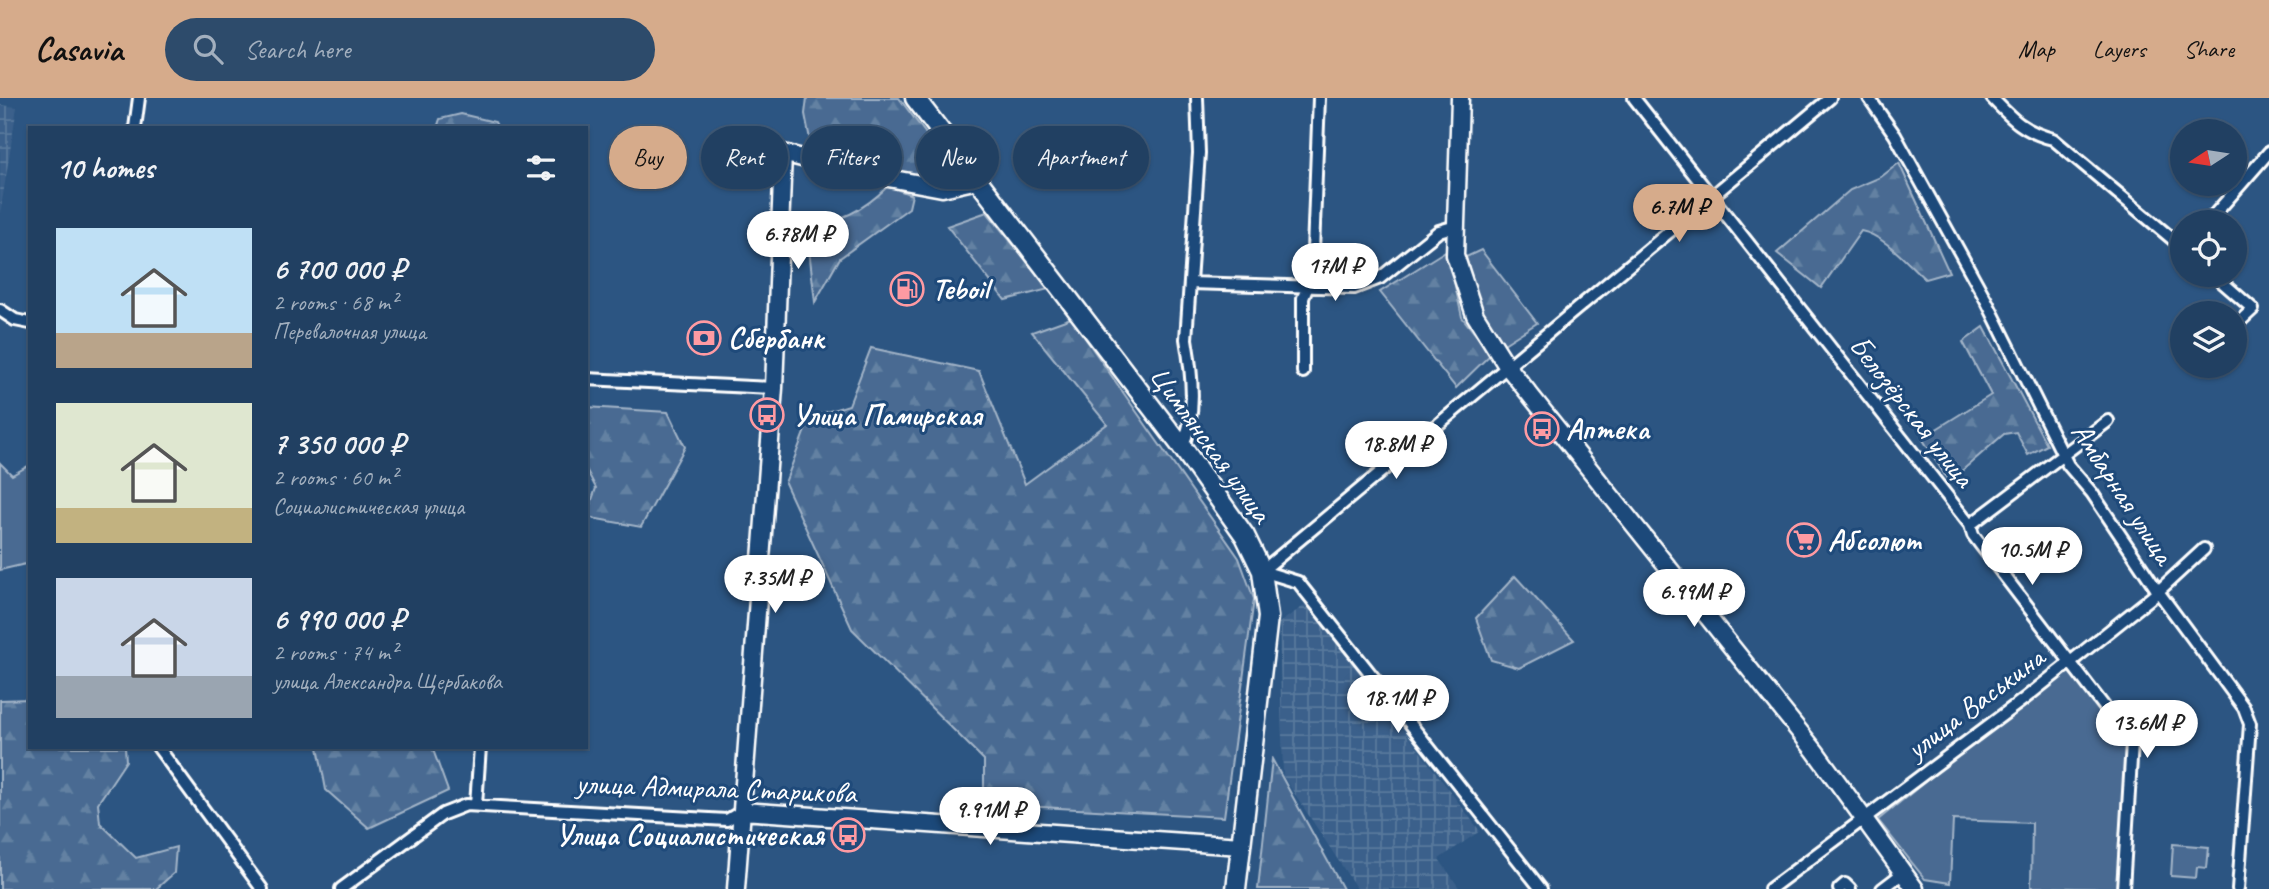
<!DOCTYPE html>
<meta charset="utf-8">
<style>
:root{--surface:#214062;--page:#2d4b6b;--text:#f1f3f6;--muted:#a2afbe;--line:#3e5977;--accent:#d6ab8b}
body{margin:0;font-family:Caveat,sans-serif;background:var(--page);color:var(--text);height:100vh;display:flex;flex-direction:column;font-size:26px;white-space:nowrap}
*{box-sizing:border-box;margin:0}
p{font-size:23px;color:var(--muted)}
.icon{flex:none;width:38px;height:38px;fill:none;stroke:currentColor;stroke-width:2;stroke-linecap:round;stroke-linejoin:round}
.map{position:relative;flex:1;overflow:hidden}
.drawer{position:absolute;left:28px;top:28px;width:560px;height:623px;display:flex;flex-direction:column;background:var(--surface);border-radius:0px;box-shadow:0 2px 5px #0004,0 0 0 2px var(--line)}
.drawer>*{flex:none}
.hud{position:absolute;left:609px;top:28px;width:665px;height:63px;display:flex;gap:14px}
.needle{width:46px;rotate:258deg}
.tools{position:absolute;left:2170px;top:21px;display:grid;gap:14px}
.tools a{display:grid;place-items:center;width:77px;height:77px;border-radius:50%;background:var(--surface);box-shadow:0 2px 5px #0004,0 0 0 2px var(--line);font-size:35px}
.price{position:absolute;translate:-50% -60px;padding:0 16px;border-radius:24px;background:#fff;color:#222;font-size:23px;line-height:46px;filter:drop-shadow(0 2px 4px #0008)}
.price::after{content:'';position:absolute;left:50%;top:42px;width:21px;height:16px;margin-left:-10px;background:inherit;clip-path:polygon(0 0,100% 0,50% 100%)}
.price.selected{background:var(--accent);color:#111}
ul{padding:0;list-style:none}
li{display:flex;align-items:center;gap:21px;height:175px;padding:0 28px}
li span{display:grid;place-items:center;flex:none;width:196px;height:140px;border-radius:0px;color:#555}
li>.icon{margin-inline-start:auto}
span .icon{width:84px;height:84px;fill:#fffc;stroke-width:1}
li b{font-size:30px}
h2{display:flex;justify-content:space-between;align-items:center;height:84px;padding:0 28px;font-size:30px}
.pill{padding:0 24px;border-radius:32px;background:var(--surface);box-shadow:0 2px 5px #0004,0 0 0 2px var(--line);font-size:24px;line-height:63px}
.pill.selected{background:var(--accent);color:#111}
header{display:flex;align-items:center;gap:42px;box-sizing:border-box;height:98px;padding:0 35px;background:var(--accent);color:#111}
header strong{font-size:33px}
nav{display:flex;gap:38px;margin-inline-start:auto;font-size:24px}
.search{width:490px;height:63px;background:var(--page);display:flex;align-items:center;gap:18px;box-sizing:border-box;padding:0 24px;border-radius:38px;color:var(--muted);font-size:26px}
.map>svg:first-child{display:block}
</style>
<header>
<strong>Casavia</strong>
<div class="search"><svg class="icon" aria-label="search" viewBox="0 0 24 24"><circle cx="10" cy="10" r="6"/><path d="M15 15l6 6"/></svg>Search here</div>
<nav><a>Map</a><a>Layers</a><a>Share</a></nav>
</header>
<div class="map">
<svg width="2269" height="791" viewBox="0 0 2269 791">
<defs>
<pattern id="industrial-grid" width="8" height="8" patternUnits="userSpaceOnUse" patternTransform="scale(1.75)"><rect width="8" height="8" fill="#3b618b"/><path d="M0 4h8M4 0v8" fill="none" stroke="#58799c"/></pattern>
<pattern id="forest-firs" width="22" height="20" patternUnits="userSpaceOnUse" patternTransform="scale(1.75)"><rect width="22" height="20" fill="#486b92"/><path d="M5 1l3.5 6h-7zM16 11l3.5 6h-7z" fill="#6381a2"/></pattern>
</defs>
<rect width="100%" height="100%" fill="#2c5582"/>
<filter id="ink" filterUnits="userSpaceOnUse"><feTurbulence type="fractalNoise" baseFrequency=".0143" numOctaves="2"/><feDisplacementMap in="SourceGraphic" scale="14" xChannelSelector="R" yChannelSelector="G"/><feConvolveMatrix kernelMatrix="1 2 1 2 8 2 1 2 1" color-interpolation-filters="sRGB"/></filter>
<g filter="url(#ink)">
<path fill="url(#industrial-grid)" d="M0,7l17,2 -17,107z
M1308,505l172,228 -41,28 21,30h-103l-74,-113 -4,-153z"/>
<path fill="#486b92" stroke="#a4b5c8" stroke-width="2" d="M0,365l12,12 18,-10v98l-30,7z
M2070,566l59,76 -8,149 -90,-2 1,-64 -79,-3 -3,63 -25,-4 -47,-59z
M2173,746l36,3 -2,21 -10,-1 -1,11 -25,-2z"/>
<path fill="url(#forest-firs)" stroke="#a4b5c8" stroke-width="2" d="M807,0h92l51,68 -37,10 -100,-21 -8,-41z
M461,16l34,8 3,6h-61l3,-9z
M1899,65l50,109 -24,7c-17,-15 -41,-44 -64,-48l-40,57 -44,-35 73,-63 31,-13z
M888,88l24,9 -3,13 -69,50 -25,44 -9,-79c32,2 60,-15 82,-37z
M987,114l62,77 -44,11 -58,-74z
M1447,152l15,67 29,37 -35,34 -76,-96z
M1481,152l56,73 -33,21 -24,-33 -14,-54z
M1071,220l168,240 15,41 -30,218 -240,-13v-44l-132,-131 -67,-146 25,-66 39,-12 22,-57 108,23 46,113 82,-60 -75,-92z
M1984,229l63,118 -19,10 -12,-23 -12,2 -55,48 -27,-44 69,-43 -28,-53z
M586,309l82,5 17,35 -44,80 -55,-10 10,-29 -10,-19z
M1515,478l59,64 -55,28 -28,-8 -15,-42z
M30,601v48h95l1,14 -28,42 2,20 36,35 40,-11 -2,26 -18,16h-156v-189z
M318,649h114l16,44 -79,37 -43,-38z
M1272,661l71,130h-85z"/>
<g fill="none" stroke-linecap="round" stroke-linejoin="round">
<defs>
<path id="street" d="M1634,0l336,427 3,10 159,208 -9,146
M1869,0l26,37 91,165 82,165 24,28 65,97 87,118 6,16 -12,165
M1992,0c20,21 32,34 61,41l129,108
M135,30l4,-30
M2208,124l61,-70
M2214,177l39,34 -18,17
M1190,185l164,5 26,-10 59,-47 17,-5
M0,212l15,10 15,3
M1303,274v-74l9,-22 7,-178
M586,281l188,9
M1182,349c15,-32 10,-73 4,-108l13,-186 -2,-55
M1970,427l138,-104
M1262,473l568,-473
M1262,473l36,11 243,307
M158,649l104,142
M476,707l4,-58
M341,791l102,-75 23,-9 261,15 15,-9
M1770,791l254,-190 128,-102 52,-48
M1839,791l6,-5 5,5
M1882,791l21,-16"/>
<path id="secondary" d="M1460,0l-5,157 20,60 32,51 308,385 100,138
M742,713l499,35
M736,791l38,-501 9,-235 73,19 86,16 36,-8"/>
<path id="primary" d="M915,0l267,349 63,89 17,35 6,46 -32,272"/>
</defs>
<use href="#street" stroke="#fff" stroke-width="16"/>
<use href="#secondary" stroke="#fff" stroke-width="21"/>
<use href="#primary" stroke="#fff" stroke-width="23"/>
<use href="#street" stroke="#1f4a7a" stroke-width="10"/>
<use href="#secondary" stroke="#1f4a7a" stroke-width="16"/>
<use href="#primary" stroke="#1f4a7a" stroke-width="18"/>
</g>
</g>
<defs>
<symbol id="fuel-ring" viewBox="-11 -11 22 22"><circle r="9.5" fill="#1f4a7a" stroke="#ff9aa2" stroke-width="1.5"/><path d="M-5.5-6h7V0h2V4h1.3V-2.5L3-4.5l.8-.8L6-3V5H2.5V1h-1V6h-7ZM-4.2-4.7v3.2H.2V-4.7Z" fill="#ff9aa2"/></symbol>
<symbol id="bank-ring" viewBox="-11 -11 22 22"><circle r="9.5" fill="#1f4a7a" stroke="#ff9aa2" stroke-width="1.5"/><path d="M-6-4H6V4H-6ZM0-2.3a2.3 2.3 0 1 0 0 4.6a2.3 2.3 0 1 0 0-4.6Z" fill="#ff9aa2"/></symbol>
<symbol id="bus-ring" viewBox="-11 -11 22 22"><circle r="9.5" fill="#1f4a7a" stroke="#ff9aa2" stroke-width="1.5"/><path d="M-5-6H5V4H4V6H2V4H-2V6H-4V4H-5ZM-3.5-4V0h7V-4ZM-3.5 1.2v1.5H-2V1.2ZM2 1.2v1.5H3.5V1.2Z" fill="#ff9aa2"/></symbol>
<symbol id="supermarket-ring" viewBox="-11 -11 22 22"><circle r="9.5" fill="#1f4a7a" stroke="#ff9aa2" stroke-width="1.5"/><path d="M-6-5.5h2.5l.6 2H6L4.5 2H-2.5L-4.4-4H-6ZM-1.5 3.2a1.3 1.3 0 1 0 .1 0ZM3 3.2a1.3 1.3 0 1 0 .1 0Z" fill="#ff9aa2"/></symbol>
</defs>
<g fill-rule="evenodd">
<use href="#fuel-ring" x="888" y="172" width="38" height="38"/>
<use href="#bank-ring" x="685" y="221" width="38" height="38"/>
<use href="#bus-ring" x="748" y="298" width="38" height="38"/>
<use href="#bus-ring" x="1523" y="312" width="38" height="38"/>
<use href="#supermarket-ring" x="1785" y="423" width="38" height="38"/>
<use href="#bus-ring" x="829" y="718" width="38" height="38"/>
</g>
<g text-anchor="middle" stroke-width="6" stroke-linejoin="round" paint-order="stroke">
<g font-size="30" font-weight="bold" fill="#fff" stroke="#1f4a7a" text-anchor="start">
<text x="932" y="201">Teboil</text>
<text x="728" y="250">Сбербанк</text>
<text x="792" y="327">Улица Памирская</text>
<text x="1566" y="341">Аптека</text>
<text x="1828" y="452">Абсолют</text>
<text x="824" y="747" text-anchor="end">Улица Социалистическая</text>
</g>
<g font-size="30" fill="#fff" stroke="#1f4a7a">
<text transform="translate(1912 313) rotate(52)" y="10">Белозёрская улица</text>
<text transform="translate(1211 346) rotate(54)" y="10">Цимлянская улица</text>
<text transform="translate(2123 395) rotate(57)" y="10">Амбарная улица</text>
<text transform="translate(1975 605) rotate(-37)" y="10">улица Васькина</text>
<text transform="translate(716 690) rotate(2)" y="10">улица Адмирала Старикова</text>
</g>
</g>
</svg>
<div class="tools">
<a><svg class="needle" viewBox="-14 -14 28 28"><path d="M0-13l5 13h-10z" fill="#e53935"/><path d="M0 13l5-13h-10z" fill="#a2afbe"/></svg></a>
<a><svg class="icon" aria-label="locate" viewBox="0 0 24 24"><circle cx="12" cy="12" r="6"/><path d="M12 2v4M12 18v4M2 12h4M18 12h4"/></svg></a>
<a><svg class="icon" aria-label="layers" viewBox="0 0 24 24"><path d="M12 4l9 5-9 5-9-5zM3 14l9 5 9-5"/></svg></a>
</div>
<b class="price selected" style="left:1679px;top:146px">6.7M ₽</b>
<b class="price" style="left:798px;top:173px">6.78M ₽</b>
<b class="price" style="left:1335px;top:205px">17M ₽</b>
<b class="price" style="left:1396px;top:383px">18.8M ₽</b>
<b class="price" style="left:2032px;top:489px">10.5M ₽</b>
<b class="price" style="left:775px;top:517px">7.35M ₽</b>
<b class="price" style="left:1694px;top:531px">6.99M ₽</b>
<b class="price" style="left:1398px;top:637px">18.1M ₽</b>
<b class="price" style="left:2147px;top:662px">13.6M ₽</b>
<b class="price" style="left:990px;top:749px">9.91M ₽</b>
<div class="hud">
<a class="pill selected">Buy</a>
<a class="pill">Rent</a>
<a class="pill">Filters</a>
<a class="pill">New</a>
<a class="pill">Apartment</a>
</div>
<section class="drawer">
<h2>10 homes<svg class="icon" aria-label="filters" viewBox="0 0 24 24"><path d="M4 7h16M4 17h16"/><circle cx="9" cy="7" r="2"/><circle cx="15" cy="17" r="2"/></svg></h2>
<ul>
<li><span style="background:linear-gradient(#bfe0f5 75%,#b9a48a 0)"><svg class="icon" aria-label="home" viewBox="0 0 24 24"><path d="M3 11l9-7 9 7M6 9v11h12V9"/></svg></span><div><b>6 700 000 ₽</b><p>2 rooms · 68 m²</p><p>Перевалочная улица</p></div></li>
<li><span style="background:linear-gradient(#dfe7d0 75%,#c2b280 0)"><svg class="icon" aria-label="home" viewBox="0 0 24 24"><path d="M3 11l9-7 9 7M6 9v11h12V9"/></svg></span><div><b>7 350 000 ₽</b><p>2 rooms · 60 m²</p><p>Социалистическая улица</p></div></li>
<li><span style="background:linear-gradient(#c9d6e8 70%,#9aa5b1 0)"><svg class="icon" aria-label="home" viewBox="0 0 24 24"><path d="M3 11l9-7 9 7M6 9v11h12V9"/></svg></span><div><b>6 990 000 ₽</b><p>2 rooms · 74 m²</p><p>улица Александра Щербакова</p></div></li>
</ul>
</section>
</div>
